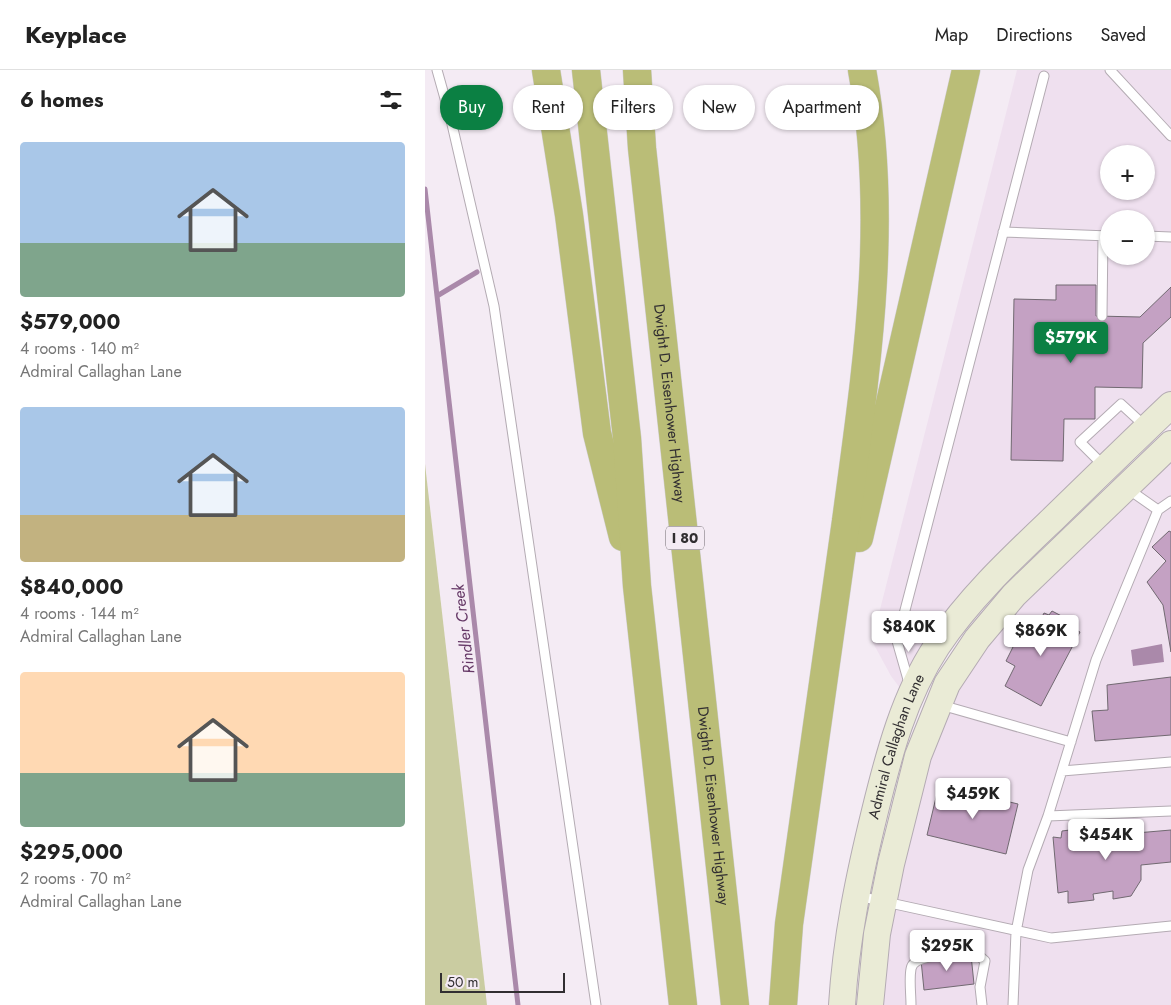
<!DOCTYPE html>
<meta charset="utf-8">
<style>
:root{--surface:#fff;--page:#f2f2f2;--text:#222;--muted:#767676;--line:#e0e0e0;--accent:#0b8043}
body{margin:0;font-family:Jost,sans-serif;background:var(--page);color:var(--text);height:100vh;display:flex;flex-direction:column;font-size:19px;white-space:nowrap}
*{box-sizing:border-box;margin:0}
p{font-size:16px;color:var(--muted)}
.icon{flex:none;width:28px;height:28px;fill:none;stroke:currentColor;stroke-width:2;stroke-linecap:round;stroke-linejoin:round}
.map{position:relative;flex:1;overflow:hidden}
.details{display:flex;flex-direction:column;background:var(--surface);width:425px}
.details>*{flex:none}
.banner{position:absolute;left:15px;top:15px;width:475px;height:45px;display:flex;gap:10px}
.controls{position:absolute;left:675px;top:75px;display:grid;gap:10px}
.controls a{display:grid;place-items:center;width:55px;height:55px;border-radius:50%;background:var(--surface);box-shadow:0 1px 4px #0004;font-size:25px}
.scale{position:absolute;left:15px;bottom:12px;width:125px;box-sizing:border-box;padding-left:5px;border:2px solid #312e31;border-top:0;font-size:14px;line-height:18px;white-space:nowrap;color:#312e31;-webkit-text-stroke:4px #f4ebf4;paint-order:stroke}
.price{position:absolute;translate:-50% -42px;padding:0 11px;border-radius:5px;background:#fff;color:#222;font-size:16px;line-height:32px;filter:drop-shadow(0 1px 2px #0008)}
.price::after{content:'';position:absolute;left:50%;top:30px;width:15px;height:11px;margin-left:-8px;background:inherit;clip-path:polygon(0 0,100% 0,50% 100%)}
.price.current{background:var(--accent);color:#fff}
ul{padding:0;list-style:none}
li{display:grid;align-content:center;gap:10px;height:265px;padding:0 20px}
li span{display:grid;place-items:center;height:155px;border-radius:5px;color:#555}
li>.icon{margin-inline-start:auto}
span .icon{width:90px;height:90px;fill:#fffc;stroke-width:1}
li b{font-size:21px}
h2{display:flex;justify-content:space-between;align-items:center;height:60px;padding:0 20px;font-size:21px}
.pill{padding:0 18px;border-radius:22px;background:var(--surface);box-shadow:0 1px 4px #0004;font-size:18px;line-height:45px}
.pill.current{background:var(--accent);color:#fff}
header{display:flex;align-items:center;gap:30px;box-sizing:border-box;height:70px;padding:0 25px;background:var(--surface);border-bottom:1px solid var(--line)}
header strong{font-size:24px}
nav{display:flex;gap:28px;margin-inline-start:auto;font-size:18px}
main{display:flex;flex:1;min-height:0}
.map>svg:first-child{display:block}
</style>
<header>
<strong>Keyplace</strong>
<nav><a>Map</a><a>Directions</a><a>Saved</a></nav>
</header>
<main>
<section class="details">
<h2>6 homes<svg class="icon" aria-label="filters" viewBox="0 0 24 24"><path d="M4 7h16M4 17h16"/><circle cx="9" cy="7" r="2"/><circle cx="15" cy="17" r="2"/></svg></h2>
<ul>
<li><span style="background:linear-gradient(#a9c7e8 65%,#7fa58c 0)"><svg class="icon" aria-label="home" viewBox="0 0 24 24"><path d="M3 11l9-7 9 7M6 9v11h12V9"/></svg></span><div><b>$579,000</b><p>4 rooms · 140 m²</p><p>Admiral Callaghan Lane</p></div></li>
<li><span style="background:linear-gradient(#a9c7e8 70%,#c2b280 0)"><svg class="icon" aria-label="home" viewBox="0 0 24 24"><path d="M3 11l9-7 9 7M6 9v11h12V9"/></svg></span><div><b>$840,000</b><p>4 rooms · 144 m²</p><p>Admiral Callaghan Lane</p></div></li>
<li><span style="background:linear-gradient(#ffd9b3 65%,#7fa58c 0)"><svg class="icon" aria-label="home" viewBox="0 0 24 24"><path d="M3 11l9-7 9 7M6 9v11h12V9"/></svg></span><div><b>$295,000</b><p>2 rooms · 70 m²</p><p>Admiral Callaghan Lane</p></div></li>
</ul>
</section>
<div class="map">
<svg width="746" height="935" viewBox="0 0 746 935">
<rect width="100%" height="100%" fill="#f4ebf4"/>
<path fill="#efe0ef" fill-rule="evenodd" d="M592,0h154v329l-196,192 -69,105 -15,-20 -19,-35zM684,84h37v37h-37zM684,149h37v37h-37z
M746,387v548h-291l7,-69 41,-177 29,-70 45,-66z"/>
<path fill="#cacca1" d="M0,394l62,541h-62z"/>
<path fill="#aa89aa" d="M737,574l2,18 -31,4 -2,-16z"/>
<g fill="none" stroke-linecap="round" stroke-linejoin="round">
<path stroke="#aa89aa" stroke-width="5" d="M0,119l12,107
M52,202l-40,24 81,709"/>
</g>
<path fill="#c4a1c3" stroke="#716971" d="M631,215h40v31l44,1 31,-30v30l-28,26 -1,45 -47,-1v32h-31l-1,42 -52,-1 3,-161 42,1z
M744,461l2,1v120l-8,-47 -16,-23 19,-21 -14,-14z
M627,541l21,11 -3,5 10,5 -39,74 -36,-20 10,-20 -9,-5 11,-22 11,5 16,-31 5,2z
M746,607v58l-76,6 -3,-30 16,-1 -1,-25z
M514,715l79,19 -12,50 -79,-19z
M684,755l4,10 58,-5v32l-30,3v15l-10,16 -18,3v-8l-20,3 1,6 -26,3v-12l-10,2 -5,-56 8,1 1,-7z
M546,885l3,29 -50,6 -3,-30z"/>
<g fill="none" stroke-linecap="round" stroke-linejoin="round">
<defs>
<path id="lane" d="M12,0l14,50 43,186 102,699
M685,0l61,66
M578,162l106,4
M721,166l25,1
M677,246l1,-81
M679,396l-24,-24 41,-38 24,22
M703,419l30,21
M484,613l-12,-42 147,-565
M516,635l130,37
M637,701l109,-9
M623,746l123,-5
M433,826l193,42 120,-12
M486,935c0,-11 -2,-25 0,-36 2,-17 51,-14 66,-15l8,7 -5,26 2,18
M588,935l3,-73 12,-62 20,-54 48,-156 62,-150 13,-9"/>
<g id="secondary">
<path id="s1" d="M417,935c4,-66 17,-129 33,-194 14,-57 29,-115 62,-165 33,-49 75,-88 117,-128 39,-38 78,-76 117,-113"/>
<path d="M445,935l7,-71 14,-70 27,-108 29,-72 30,-45 37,-44 157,-151"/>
</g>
<g id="highway">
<path d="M121,0l23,145 28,218 26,104"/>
<path d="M161,0l41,368 10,148 46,419"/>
<path id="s2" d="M212,0l5,78 93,857"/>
<path d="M434,468l107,-468"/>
<path d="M358,935l6,-81c19,-135 38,-269 57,-403 20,-150 44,-300 16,-451"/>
</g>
</defs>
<use href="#lane" stroke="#b4abb3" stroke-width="11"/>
<use href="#secondary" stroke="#b4abb3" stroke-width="28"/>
<use href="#highway" stroke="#cecdce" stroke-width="29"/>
<use href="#lane" stroke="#fff" stroke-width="9"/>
<use href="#secondary" stroke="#eaebd6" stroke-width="26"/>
<use href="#highway" stroke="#babd77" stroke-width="28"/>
</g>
<g text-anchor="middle" stroke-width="5" stroke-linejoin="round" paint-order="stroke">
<rect fill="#f4ebf4" stroke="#6c676c" stroke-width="1" x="241" y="456.5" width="38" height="23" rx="4"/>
<g font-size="14" font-weight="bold" fill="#312e31">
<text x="260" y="473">I 80</text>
</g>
<g font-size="15" fill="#312e31" stroke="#f4ebf4">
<text dy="5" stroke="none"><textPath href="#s2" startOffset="335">Dwight D. Eisenhower Highway</textPath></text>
<text dy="5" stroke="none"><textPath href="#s1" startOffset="265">Admiral Callaghan Lane</textPath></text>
<text dy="5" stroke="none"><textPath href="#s2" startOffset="740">Dwight D. Eisenhower Highway</textPath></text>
</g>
<g font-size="16" font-style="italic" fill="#673a68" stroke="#f4ebf4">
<text transform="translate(38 559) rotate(-97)" y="6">Rindler Creek</text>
</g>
</g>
</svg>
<div class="controls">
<a>+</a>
<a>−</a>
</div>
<div class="scale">50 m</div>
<b class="price current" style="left:646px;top:294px">$579K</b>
<b class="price" style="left:484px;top:583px">$840K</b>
<b class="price" style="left:616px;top:587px">$869K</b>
<b class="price" style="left:548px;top:750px">$459K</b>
<b class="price" style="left:681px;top:791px">$454K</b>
<b class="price" style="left:522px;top:902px">$295K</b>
<div class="banner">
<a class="pill current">Buy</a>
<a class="pill">Rent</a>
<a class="pill">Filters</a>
<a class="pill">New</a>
<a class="pill">Apartment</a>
</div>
</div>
</main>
